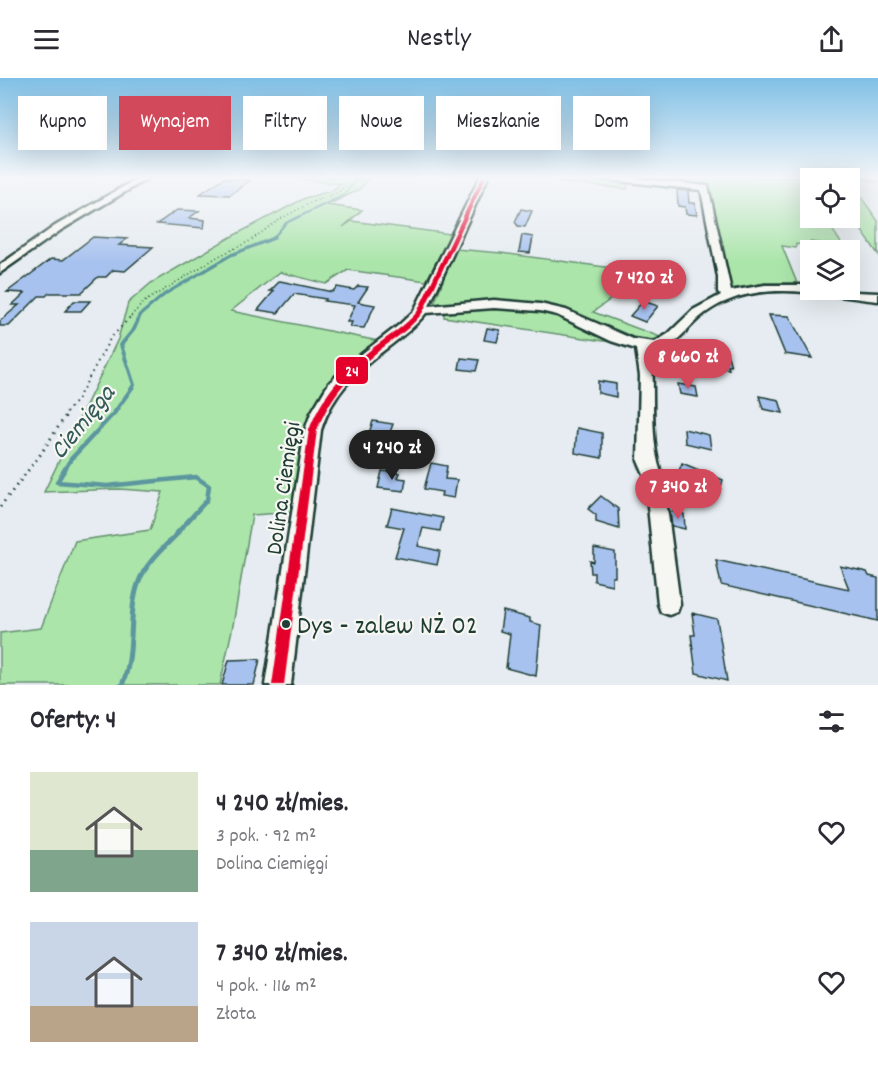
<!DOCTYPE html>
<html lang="pl">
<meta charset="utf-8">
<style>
:root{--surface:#fff;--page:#f2f2f3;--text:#2b2b33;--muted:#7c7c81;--accent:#d1495b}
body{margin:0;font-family:Dekko,sans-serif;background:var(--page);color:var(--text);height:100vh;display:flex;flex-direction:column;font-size:22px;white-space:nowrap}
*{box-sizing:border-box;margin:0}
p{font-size:20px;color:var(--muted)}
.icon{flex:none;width:33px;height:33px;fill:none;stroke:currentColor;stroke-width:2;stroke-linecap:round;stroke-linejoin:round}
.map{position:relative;height:607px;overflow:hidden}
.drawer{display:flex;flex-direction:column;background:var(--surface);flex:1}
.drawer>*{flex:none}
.guide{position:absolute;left:18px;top:18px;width:843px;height:54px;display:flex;gap:12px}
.tools{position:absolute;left:800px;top:90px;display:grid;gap:12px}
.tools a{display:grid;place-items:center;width:60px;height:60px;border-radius:0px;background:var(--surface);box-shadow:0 6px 24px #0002;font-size:30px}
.price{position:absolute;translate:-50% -51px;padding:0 14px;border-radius:21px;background:var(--accent);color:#fff;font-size:20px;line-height:39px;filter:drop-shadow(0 2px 3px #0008)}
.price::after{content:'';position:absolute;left:50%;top:36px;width:18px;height:14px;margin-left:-9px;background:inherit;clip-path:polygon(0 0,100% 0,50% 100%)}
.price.active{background:#222;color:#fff}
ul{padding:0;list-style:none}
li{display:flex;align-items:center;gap:18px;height:150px;padding:0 30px}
li span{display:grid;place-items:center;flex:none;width:168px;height:120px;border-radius:0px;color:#555}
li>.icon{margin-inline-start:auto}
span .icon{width:72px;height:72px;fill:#fffc;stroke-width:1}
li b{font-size:26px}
h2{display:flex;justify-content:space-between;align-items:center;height:72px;padding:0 30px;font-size:26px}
.tag{padding:0 21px;border-radius:0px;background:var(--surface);box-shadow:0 6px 24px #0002;font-size:21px;line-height:54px}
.tag.active{background:var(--accent);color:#fff}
header{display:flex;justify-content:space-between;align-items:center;height:78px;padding:0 30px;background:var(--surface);font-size:27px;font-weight:600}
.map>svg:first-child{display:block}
</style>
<header><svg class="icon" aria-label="menu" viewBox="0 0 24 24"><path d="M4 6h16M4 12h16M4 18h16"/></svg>Nestly<svg class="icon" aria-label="share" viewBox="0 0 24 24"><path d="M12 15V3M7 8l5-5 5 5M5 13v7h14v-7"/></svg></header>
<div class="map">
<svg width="878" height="607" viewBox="0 0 878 607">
<rect width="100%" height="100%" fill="#e6ecf1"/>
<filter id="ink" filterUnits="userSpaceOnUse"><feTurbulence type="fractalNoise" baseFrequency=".0167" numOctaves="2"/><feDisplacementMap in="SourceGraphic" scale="12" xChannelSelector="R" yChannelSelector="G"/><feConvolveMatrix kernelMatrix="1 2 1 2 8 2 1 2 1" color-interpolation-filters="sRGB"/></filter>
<g filter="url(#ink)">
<path fill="#abe5aa" stroke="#65916f" stroke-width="1.5" d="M301,99h73l-6,2 -9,11 -32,15 35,5 -19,17 9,-6 99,13 -25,47 -78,-11 -22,14 -46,-12 -49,39 147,30c-19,15 -41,29 -55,49 -23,33 -22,84 -28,122l-43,3 -19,110 -13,60h-220v-52l41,-5 34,-87 75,-11 13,-38 -44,-3 -75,3 74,-153 10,-36 23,-20 78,-45 76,-40 26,-7 10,-7 -42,-5z
M560,99h318v5l-24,-4 -3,5 27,38v33l-29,-42v-34h-39l-6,2 6,11v27h15l18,28 -33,-4 1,4 -15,-2v4l-14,-2 15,37h-32l-35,6 -23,-101 -79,-8 -1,9 -68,-7z
M455,171l46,4 127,17 -10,24 -25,18 70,26 -39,6 -180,-27v-4l36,-5h39l1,-6 -26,-1 -54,5 -6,-2z"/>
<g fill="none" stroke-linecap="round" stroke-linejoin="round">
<path stroke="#5c969e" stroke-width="2" d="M272,161l14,-16 58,-28 12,-15 11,-3"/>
<path stroke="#5c969e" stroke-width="3" d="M139,238l26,-22 66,-39 43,-17"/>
<path stroke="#5c969e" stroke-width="4" d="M114,335l20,-28 -13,-40 13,-16 6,-14"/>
<path stroke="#5c969e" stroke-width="4.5" d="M115,334l-44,47 -14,23 50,4 89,-9 13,9 -2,14 -31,34"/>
<path stroke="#5c969e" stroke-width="5" d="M122,607c14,-32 5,-68 16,-101 6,-19 26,-37 40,-51"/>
</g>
<path fill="#a8c2ef" stroke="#1f3d34" stroke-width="1.5" d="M224,100l26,2 -20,15 -30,-1z
M677,112l11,1 1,12h6l2,12 -11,-1 -1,-7 -7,-1z
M521,131l11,2 -7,16 -7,-1 -3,-4z
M177,132l22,1 -10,7 16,2 -1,8 -47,-4z
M522,157l11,2 -3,16 -11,-1z
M93,159l34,2 -8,6 34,2 -28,24 -12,-1 -7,7h-8l-17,16h-32l-3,3h-7l-30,30h-9v-5l19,-16h-7l13,-12 -18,-1 44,-33 12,1z
M280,203l52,11 5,-5 17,3 4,-4 10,1 -10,15 17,3 -11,23 -14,-1 2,-5h-5l8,-17 -31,-4 2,-2 -32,-5 -16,19 -20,-3 16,-19h-4z
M74,223h16l-9,10h-16z
M643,223l15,5 -13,16 -15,-6z
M769,237l20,1 23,42 -27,-4z
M487,250l13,2 -3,12 -13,-2z
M711,275l17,3 3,10h-3l1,3 -15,-2z
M461,280l18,2 -3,11 -17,-2z
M598,303l18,3v13l-18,-4z
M678,306l18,3 2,10 -18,-3z
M759,318l20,4 4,13 -20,-4z
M373,343l20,3 -5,14 -20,-2z
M577,350l25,5v25l-27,-5z
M684,351l25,6 2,14 -26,-6z
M431,385l16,3 -2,13 12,1 -3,18 -13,-2 1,-4 -18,-3z
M682,385l41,17 -4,14 -42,-18z
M382,393l18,2 -2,5 8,1 -2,12 -26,-3z
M601,418l17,13 1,20 -23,-7v-7l-8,-6z
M392,430l51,10 -3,13 -17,-3 -5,18 22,5 -3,14 -42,-8 9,-29 -17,-3z
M670,433l14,3 1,15 -13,-3z
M594,470l21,4v25h-3v8l-18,-4v-8h-3l-1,-12 4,1z
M716,482l133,29 -9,-23 27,6 2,4 9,2v43l-157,-36z
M503,533l27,7v4l11,3 -5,51 -30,-8 4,-34 -10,-3z
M692,535l25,6 10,62 -31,-8 -5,-38h4z
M260,581l-6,26h-32l7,-25z"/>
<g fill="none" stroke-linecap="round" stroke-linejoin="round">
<defs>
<path id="minor" d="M140,99h10l-89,53 -61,43v-8l55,-39z
M480,99h8l-59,129 65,-6 46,4 26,6 67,29 22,3 13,-8 25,-24 28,-15 -3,-3v-15l-17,-87 -100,-11 -4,-2h27l84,9 23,105 34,-6h45v5l68,3v8c-48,-5 -105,-20 -151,0 -10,4 -20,10 -28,17 -16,14 -25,32 -48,32 5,39 -3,94 12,127l17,127 -3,8 -8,3 -8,-3 -3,-8 -13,-127 -7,-16 2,-85 -4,-27 -25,-8 -54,-26 -17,-4 -46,-3 -68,5c-11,14 -25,24 -39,35 -30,23 -54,44 -66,82l-30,255h-26l40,-255 6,-17 18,-30 21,-20 49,-38 15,-14z"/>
</defs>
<use href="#minor" stroke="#1f3d34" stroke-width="5"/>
<path stroke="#1f3d34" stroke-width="1.5" stroke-dasharray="1 3" stroke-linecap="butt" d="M131,238l13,-14 75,-46 29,-14 34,-24 30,-16 27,-10 15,-15"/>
<path stroke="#1f3d34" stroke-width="2" stroke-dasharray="1.5 4.5" stroke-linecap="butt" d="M66,335l11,-13 33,-61 22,-24"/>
<path stroke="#1f3d34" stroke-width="3" stroke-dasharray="1.5 5" stroke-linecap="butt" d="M0,429l40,-52 28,-43"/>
<use href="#minor" fill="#f6f6f2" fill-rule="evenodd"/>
<defs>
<path id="bus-1" d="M482,99h4l-63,135c-11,15 -27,26 -42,37 -30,24 -50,46 -64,81l-33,255h-12l37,-255c14,-36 35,-59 65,-83 15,-11 31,-21 43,-35z"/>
</defs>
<use href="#bus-1" stroke="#f6f6f2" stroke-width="4"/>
<use href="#bus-1" fill="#e4002b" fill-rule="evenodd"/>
</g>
</g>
<linearGradient id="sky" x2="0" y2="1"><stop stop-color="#80c0e6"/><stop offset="0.54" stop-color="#f4f6f9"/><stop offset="1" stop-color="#f4f6f9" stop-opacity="0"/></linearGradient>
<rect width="878" height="184" fill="url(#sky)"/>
<circle fill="#1f3d34" stroke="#f6f6f2" stroke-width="2" cx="286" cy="546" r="5"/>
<g text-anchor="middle" stroke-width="4.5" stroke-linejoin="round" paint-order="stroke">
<g font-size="24" fill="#1f3d34" stroke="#f6f6f2">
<text transform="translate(282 410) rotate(-82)" y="8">Dolina Ciemięgi</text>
</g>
<g font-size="26" font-style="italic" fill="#335b57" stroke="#f6f6f2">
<text transform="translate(81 343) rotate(-51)" y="9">Ciemięga</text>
</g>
<g font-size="27" fill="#1f3d34" stroke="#f6f6f2" text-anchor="start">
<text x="297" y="555">Dys - zalew NŻ 02</text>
</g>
</g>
<rect stroke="#f6f6f2" stroke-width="2" x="335" y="278" width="34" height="29" rx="6" fill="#e4002b"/>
<g font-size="16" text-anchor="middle" font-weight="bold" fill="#fff">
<text x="352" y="298">24</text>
</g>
</svg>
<div class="tools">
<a><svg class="icon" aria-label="locate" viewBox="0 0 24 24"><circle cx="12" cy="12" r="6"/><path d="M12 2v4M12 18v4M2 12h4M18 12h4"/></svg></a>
<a><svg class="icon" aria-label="layers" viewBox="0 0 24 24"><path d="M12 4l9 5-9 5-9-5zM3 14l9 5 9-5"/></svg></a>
</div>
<b class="price" style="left:644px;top:233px">7 420 zł</b>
<b class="price" style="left:688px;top:312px">8 660 zł</b>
<b class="price active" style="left:392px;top:403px">4 240 zł</b>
<b class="price" style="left:678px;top:442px">7 340 zł</b>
<div class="guide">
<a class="tag">Kupno</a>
<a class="tag active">Wynajem</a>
<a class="tag">Filtry</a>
<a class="tag">Nowe</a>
<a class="tag">Mieszkanie</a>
<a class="tag">Dom</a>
</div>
</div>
<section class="drawer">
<h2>Oferty: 4<svg class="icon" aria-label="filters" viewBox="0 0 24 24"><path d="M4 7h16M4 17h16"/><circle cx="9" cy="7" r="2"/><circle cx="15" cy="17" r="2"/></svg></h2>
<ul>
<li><span style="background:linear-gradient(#dfe7d0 65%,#7fa58c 0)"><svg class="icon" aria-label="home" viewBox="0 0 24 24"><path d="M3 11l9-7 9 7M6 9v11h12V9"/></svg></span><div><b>4 240 zł/mies.</b><p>3 pok. · 92 m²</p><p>Dolina Ciemięgi</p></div><svg class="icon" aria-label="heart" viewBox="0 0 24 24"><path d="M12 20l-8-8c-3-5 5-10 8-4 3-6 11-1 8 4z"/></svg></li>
<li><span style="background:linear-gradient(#c9d6e8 70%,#b9a48a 0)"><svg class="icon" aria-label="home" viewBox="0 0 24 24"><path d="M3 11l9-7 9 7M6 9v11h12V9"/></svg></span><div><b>7 340 zł/mies.</b><p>4 pok. · 116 m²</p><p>Złota</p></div><svg class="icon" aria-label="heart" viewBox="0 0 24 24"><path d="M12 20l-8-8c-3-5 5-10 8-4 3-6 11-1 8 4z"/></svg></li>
</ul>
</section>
